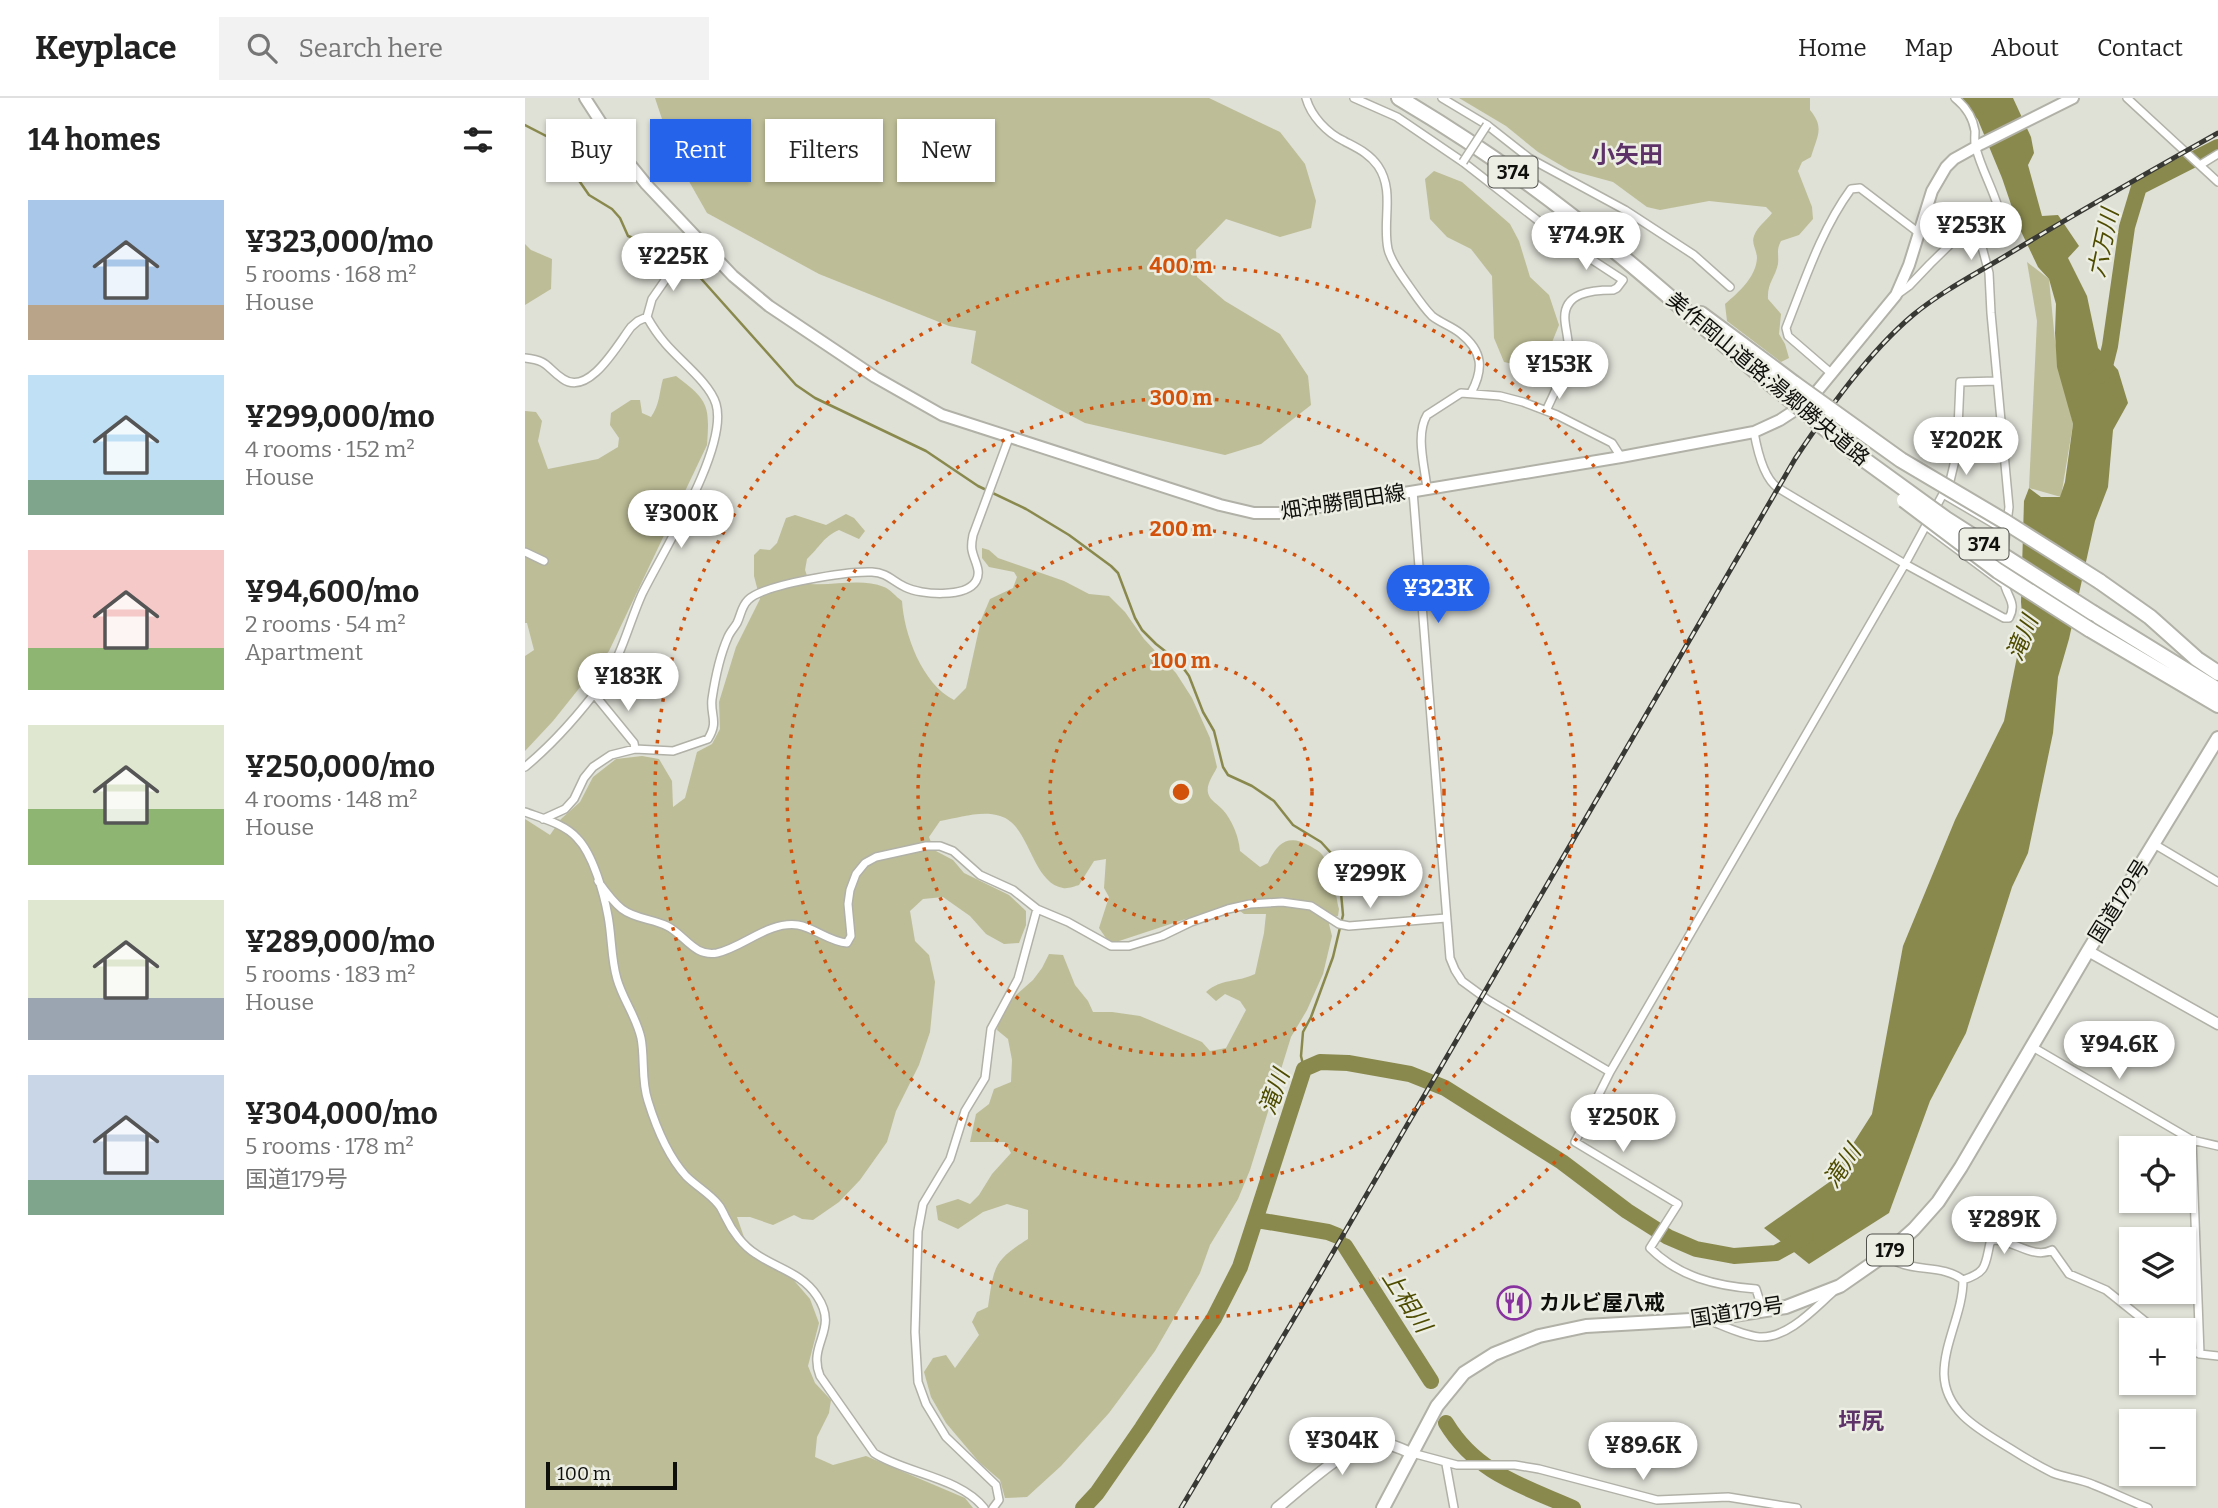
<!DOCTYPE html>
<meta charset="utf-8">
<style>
:root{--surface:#fff;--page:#f2f2f2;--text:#222;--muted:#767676;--line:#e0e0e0;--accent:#2563eb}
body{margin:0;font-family:Bitter,"Noto Sans JP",serif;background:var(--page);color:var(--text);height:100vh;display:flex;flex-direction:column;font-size:26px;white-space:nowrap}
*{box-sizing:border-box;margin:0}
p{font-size:23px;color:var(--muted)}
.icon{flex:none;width:38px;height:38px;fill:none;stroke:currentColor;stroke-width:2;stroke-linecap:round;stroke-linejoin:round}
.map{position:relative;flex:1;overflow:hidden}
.sheet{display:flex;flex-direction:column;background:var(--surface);width:525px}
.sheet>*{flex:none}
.top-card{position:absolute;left:21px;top:21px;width:665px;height:63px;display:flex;gap:14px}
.buttons{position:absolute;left:1594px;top:1038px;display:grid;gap:14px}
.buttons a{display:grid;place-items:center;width:77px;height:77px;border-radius:0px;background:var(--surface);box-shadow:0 2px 5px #0004;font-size:35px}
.scale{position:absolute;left:21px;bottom:18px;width:131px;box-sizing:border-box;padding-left:7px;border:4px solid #0f0f0c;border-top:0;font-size:19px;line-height:24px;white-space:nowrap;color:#0f0f0c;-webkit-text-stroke:5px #ecede3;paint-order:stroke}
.price{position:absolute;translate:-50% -60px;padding:0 16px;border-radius:24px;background:#fff;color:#222;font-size:23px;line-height:46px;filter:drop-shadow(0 2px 4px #0008)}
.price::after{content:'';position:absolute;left:50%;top:42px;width:21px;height:16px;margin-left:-10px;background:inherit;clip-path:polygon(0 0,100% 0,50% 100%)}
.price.on{background:var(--accent);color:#fff}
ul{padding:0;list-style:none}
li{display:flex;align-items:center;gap:21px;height:175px;padding:0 28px}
li span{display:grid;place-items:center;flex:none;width:196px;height:140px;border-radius:0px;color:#555}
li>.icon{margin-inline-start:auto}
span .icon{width:84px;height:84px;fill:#fffc;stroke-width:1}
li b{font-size:30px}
h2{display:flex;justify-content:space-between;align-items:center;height:84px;padding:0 28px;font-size:30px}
.tag{padding:0 24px;border-radius:0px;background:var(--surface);box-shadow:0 2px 5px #0004;font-size:24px;line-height:63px}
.tag.on{background:var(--accent);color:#fff}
header{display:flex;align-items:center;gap:42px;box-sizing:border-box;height:98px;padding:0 35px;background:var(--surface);border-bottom:2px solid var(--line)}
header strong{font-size:33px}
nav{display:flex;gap:38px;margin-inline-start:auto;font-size:24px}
.search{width:490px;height:63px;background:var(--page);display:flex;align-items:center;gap:18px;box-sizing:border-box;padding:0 24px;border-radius:0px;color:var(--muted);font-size:26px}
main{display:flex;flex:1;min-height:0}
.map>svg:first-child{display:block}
</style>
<header>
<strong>Keyplace</strong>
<div class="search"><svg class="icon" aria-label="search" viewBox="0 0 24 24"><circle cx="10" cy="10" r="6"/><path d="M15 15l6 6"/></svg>Search here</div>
<nav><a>Home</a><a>Map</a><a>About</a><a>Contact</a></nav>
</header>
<main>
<section class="sheet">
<h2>14 homes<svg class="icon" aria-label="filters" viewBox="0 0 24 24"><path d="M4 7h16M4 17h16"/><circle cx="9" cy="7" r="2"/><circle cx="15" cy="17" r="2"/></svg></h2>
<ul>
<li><span style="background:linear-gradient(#a9c7e8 75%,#b9a48a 0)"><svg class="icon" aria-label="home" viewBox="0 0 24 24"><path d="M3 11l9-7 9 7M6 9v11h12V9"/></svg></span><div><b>¥323,000/mo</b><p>5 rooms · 168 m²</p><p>House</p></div></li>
<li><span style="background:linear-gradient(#bfe0f5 75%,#7fa58c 0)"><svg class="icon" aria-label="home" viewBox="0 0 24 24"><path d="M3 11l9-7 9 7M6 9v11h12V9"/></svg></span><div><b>¥299,000/mo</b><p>4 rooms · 152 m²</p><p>House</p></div></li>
<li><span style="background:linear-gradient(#f6c9c9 70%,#8fb573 0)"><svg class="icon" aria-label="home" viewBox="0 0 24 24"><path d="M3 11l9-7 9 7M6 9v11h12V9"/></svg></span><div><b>¥94,600/mo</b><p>2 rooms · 54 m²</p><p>Apartment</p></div></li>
<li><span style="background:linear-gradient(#dfe7d0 60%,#8fb573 0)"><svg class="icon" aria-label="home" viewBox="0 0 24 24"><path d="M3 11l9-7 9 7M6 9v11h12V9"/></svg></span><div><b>¥250,000/mo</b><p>4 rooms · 148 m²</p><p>House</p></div></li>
<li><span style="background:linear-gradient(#dfe7d0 70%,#9aa5b1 0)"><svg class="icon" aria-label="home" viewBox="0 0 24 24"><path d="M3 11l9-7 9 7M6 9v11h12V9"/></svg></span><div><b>¥289,000/mo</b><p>5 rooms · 183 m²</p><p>House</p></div></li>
<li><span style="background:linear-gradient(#c9d6e8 75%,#7fa58c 0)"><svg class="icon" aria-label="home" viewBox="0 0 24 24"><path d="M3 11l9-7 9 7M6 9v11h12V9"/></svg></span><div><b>¥304,000/mo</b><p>5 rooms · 178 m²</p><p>国道179号</p></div></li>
</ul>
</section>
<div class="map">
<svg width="1693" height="1410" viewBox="0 0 1693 1410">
<rect width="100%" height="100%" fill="#dfe0d6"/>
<path fill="#bdbd97" d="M130,0h554l71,34 25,32 11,37 -5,27 -31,9 -54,-18 -30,31 1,27 28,24 55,33 28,42 3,29 -50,39 -36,11 -140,-32 -114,-60 5,-32 -27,-5 -130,-52 -112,-61 -33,-58z
M934,0h351v12c15,18 7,26 1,47l-9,5 -4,9 14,36 1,12 -14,16 -18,6c-5,9 -2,13 -3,23 -3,14 -11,19 -10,35l13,15 -2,20 6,10 4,14 -8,4 -54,-41 -2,-17c14,-12 31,-27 32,-46 0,-8 -6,-14 -3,-22 3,-9 13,-16 18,-23l-6,-6 -57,-6 -49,9 -13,-3 -34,-25 -44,-12 -31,-18 -32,-26z
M909,73l28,11 48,42 9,17 11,36 19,18 10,30 -13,32 -24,9 -18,-4 -10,-24 -2,-62 -21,-27 -24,-12 -17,-18 -5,-40z
M0,146l6,6 21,9 -1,30 -26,16z
M1502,164l22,17 6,62 18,83 -12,73 -32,-9 8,-167z
M151,278c32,24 34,29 31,69l-98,206 -56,70 -28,30v-95l9,-6 -7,-27h-2v-212l11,1 6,9 -4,20 10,28 50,-10 20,-12 1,-9 -9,-13 1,-12 20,-13h9l2,13 9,4c9,-13 8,-24 12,-38z
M321,416l8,4 11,13 -6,8 -20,-9c-16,7 -19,17 -32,29l-2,11 5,14c24,2 52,-6 74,3 6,2 12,10 18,14 2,33 20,83 52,99l12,-12 15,-68 9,-21 23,-11 4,-11 -3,-5 -25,-5 -7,-9v-10l7,2 9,8 66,23 25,13 20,2 16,16 19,27 32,34 16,25 18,40 7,29c-3,8 -11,16 -9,26 2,8 10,11 15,17 9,10 16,27 17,41l20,16 8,-4c9,-20 20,-30 42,-17 5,3 10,5 13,10 11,14 12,37 16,53l-1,7 -6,1 -3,7 3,12 -9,38 -16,36 -16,27 -41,133 -12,29 -28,46 -10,28 -45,78 -46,62 -48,53 -34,31 -22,1 -5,-18 -21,-18 -33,-39 -15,-26 -7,-25 9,-14 13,-3 9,13 24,-33 -7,-13 5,-10 11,-5c6,-40 5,-46 40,-68v-29l-21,-6 -24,8 -25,17 -20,-9 -2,-14 22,-7 12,5 9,-9 13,-21 19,-21 -6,-11h-35l6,-28 13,-10 5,-15 17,-7 1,-22 -4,-21 -11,-9 3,-16 16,-19 17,-15 9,-12 7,-14 14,1 12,30 13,16 5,11h19l28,4 62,26 8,9 16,-3 20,-38 -6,-9 -15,-7 -9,7 -10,-9c16,-14 30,-9 49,-18l9,-41 2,-19h-22l-13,-10 -121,40 -11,-16 10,-31 -5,-9 2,-29 -12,2 -15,24c-4,1 -11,4 -16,3 -32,-6 -33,-64 -63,-72 -19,-6 -41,2 -60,5l-11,16 5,13 19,10 11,13 45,22 17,16v14l-7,18 -15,1 -18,-10 -16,-18 -27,-19 -20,2 -13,12 5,30 14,14 6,27 -5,50 -11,33 -23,46 -9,31 -27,38 -21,22 -26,18 -11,-1 -8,-4 -21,10 -23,-8h-13l8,23 18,22 28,15 19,22 9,24 -11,43 7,17 16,17 -2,13 -12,24 -2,20 18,8 33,-9 99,42 8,10h-448v-689l25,16 11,-16 19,-17 13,-25 23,-18 26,-3 17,3 13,22 1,26 12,-9 12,-46 15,-8 8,-15 -1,-27 17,-55 24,-48 -6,-23v-21l6,-6 10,1 7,-7 9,-25 9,-3 31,10z"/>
<path fill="#89894d" d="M1437,0h51l18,39 3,16 -6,12 14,51 16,-1 21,31 -11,12 19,38 11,52 20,22 10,33 -15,27 -5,57 -13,34 -26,118 -11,38 -5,56 -25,120 -16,34 -46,146 -36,68 -41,112 -80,51 -45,-36 64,-45 44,-69 31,-168 52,-126 49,-99 19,-94 -2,-25 3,-101 5,-13 12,9h19l5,-15 8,-58 -16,-57 -2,-34 1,-29 -7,-25 -11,-12 -20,-42 -16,-47 -24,-58z"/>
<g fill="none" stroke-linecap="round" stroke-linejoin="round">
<path stroke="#89894d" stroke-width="2.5" d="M0,27l27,14 7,7 8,17 13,19 9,13 23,14 8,9 8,18 46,17 14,11 108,121 19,13 111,53 52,35 48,23 43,26 42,31 7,7 17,45 7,12 14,14 23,18 10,14 14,36 11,19 9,36 5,8 24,11 22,15 19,24 28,17 10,11 10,40 2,22 -10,42 -22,60 -8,15 -2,24 3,13"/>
<path stroke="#89894d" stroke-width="16" d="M1573,279l5,-3 7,-28 17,-119 12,-40 79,-40
M732,1122l71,12 10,4
M820,1148l86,135
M921,1325c30,50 77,63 127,85
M558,1410l14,-15 45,-65 72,-110 26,-51 64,-198 16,-7 28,1 62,11 35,14 117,74 65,49 41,26 28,12 38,7 42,-3 29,-16"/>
<defs>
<path id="minor" d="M781,0c5,18 21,35 38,43 13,7 25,12 34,25 17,25 4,55 10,83 3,13 14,27 21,37 7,10 15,22 23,30 9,7 19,10 28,17 23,18 24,36 11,60
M829,0l43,19 66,45 105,82 55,36 -6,8 -4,2c-20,0 -51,2 -48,31 1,12 5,21 3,33 -3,19 -14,39 -22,57
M917,0l45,27 42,33 96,52 69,45 36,32
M1602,0l91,84
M1675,67l18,-11
M1373,196l11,-8 21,-22 48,-47
M0,260c25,3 20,9 38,21 26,18 55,-35 68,-52l7,-6 9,-4
M1307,276l-44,-38 -2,-8c19,-48 35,-98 65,-139l9,-1 59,45
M1229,334c3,17 9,46 24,56l127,76 99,54h5c9,-16 -4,-23 -5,-37 -2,-24 2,-50 5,-74l-18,-194 -2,-40 -7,-26 -4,-30 20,-10c-6,-20 -17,-39 -22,-59 -2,-5 -1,-11 -1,-17 -2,-13 -10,-25 -20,-33
M902,391c-2,-22 -12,-54 0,-74l34,-22 39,3 23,6 34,13 55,28 9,14
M888,393l37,467 5,12 7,11 26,19 122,72
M1418,396l63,37
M1401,428l78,58
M0,454l19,9
M69,596l40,49 1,6
M0,669c29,-24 56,-55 79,-86 18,-26 25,-58 38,-87 20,-41 87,-147 74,-190 -6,-21 -37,-44 -51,-61 -7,-8 -13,-17 -18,-26l5,-18 43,-62
M0,714c16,6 40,12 52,26 16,16 27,56 31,78 4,21 3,43 9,63 6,21 19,37 24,59 4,20 0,43 7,63 8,26 19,54 38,75 10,10 23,17 32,28 4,4 5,9 8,14 6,13 17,28 30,36 20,14 46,19 61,42 23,34 -10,47 3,80l54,77c30,20 86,24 110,55
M18,721l22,-10 9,-10 10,-21 9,-11 18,-12 24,-6 38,2 35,-12c11,-18 2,-23 4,-40 3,-20 8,-44 16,-62 2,-5 6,-9 9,-14 4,-8 4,-16 11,-23 16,-16 101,-29 124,-28 16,1 20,9 33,15 16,8 61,11 71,-6 6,-10 -2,-20 -4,-31 -1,-5 0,-10 1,-15l36,-97
M1629,746l64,38
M73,783c7,10 14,20 24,28 13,10 31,10 45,17 18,9 27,31 50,27 27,-6 51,-32 81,-28 17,3 32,17 49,18l4,-7 -3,-32 2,-14 6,-16 9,-11 11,-6 50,-11h14l13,5 27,24 33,15 24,19 31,13 43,24h18l33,-10 29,-14 37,-13 22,-5 32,-2 29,4 28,18 10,2 97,-8
M1506,948l161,94 26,6
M1667,1042l8,214
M1361,1156c20,21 55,8 77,26 0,32 -19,62 -19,94 1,39 38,57 67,75 14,9 28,17 42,24 13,5 28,6 41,12 18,7 36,16 54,23
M1438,1182c24,-8 22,-14 27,-37l3,-3c20,-1 40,20 59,10l17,24 37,16 50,40
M1238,1213l-7,-22c-40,-3 -77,-12 -106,-41l28,-44 -103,-62 35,-70 295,-508 45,-83 7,-29 3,-70 37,-1
M1186,1223c15,6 31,14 48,16 28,2 55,-28 74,-45
M1659,1250l16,6 18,2
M887,1355l45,12h58l24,4 118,31 71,-3 69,11
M921,1366l8,44
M468,1410l6,-8 -3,-15 -50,-48 -20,-33 -8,-22 -3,-50 3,-101 5,-27 27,-45 15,-48 20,-33 6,-49 27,-50 19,-70"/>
<path id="tertiary" d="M1563,853l130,73
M752,1410c20,-16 70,-62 93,-65 15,-2 27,4 41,10"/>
<path id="secondary" d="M60,0l35,54 26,32 87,92 36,30 106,71 67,38 278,90 34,8h29l338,-56 133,-25 26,-12 23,-15 15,-15 78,-95 13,-30 23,-74 14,-24 8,-8 27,-15 92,-46"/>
<path id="trunk" d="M858,1410l54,-102 27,-33 30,-19 45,-18 47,-10 122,-7 78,-12 54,-21 46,-32 28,-25 24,-27 23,-35 127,-216 130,-213"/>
<path id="motorway" d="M874,0c78,46 152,99 222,158 56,46 110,96 167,142
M1176,216l94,70
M1574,483l51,36 47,42 21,14
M1568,515l125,77
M1564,531l129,76"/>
</defs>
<use href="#minor" stroke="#b1b1a8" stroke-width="10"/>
<use href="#tertiary" stroke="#b1b1a8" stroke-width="13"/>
<use href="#secondary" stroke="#b1b1a8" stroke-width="14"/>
<use href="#trunk" stroke="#b1b1a8" stroke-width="16"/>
<use href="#motorway" stroke="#b1b1a8" stroke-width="18"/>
<use href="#minor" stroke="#fff" stroke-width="7"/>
<use href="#tertiary" stroke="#fff" stroke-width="10"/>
<use href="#secondary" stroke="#fff" stroke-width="10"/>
<use href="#trunk" stroke="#fff" stroke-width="12"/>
<use href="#motorway" stroke="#fff" stroke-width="14"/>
<defs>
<path id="rail" d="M656,1410l137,-230 477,-819c32,-48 73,-106 118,-144 28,-23 62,-41 94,-60 69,-42 140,-82 211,-122"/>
</defs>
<use href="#rail" stroke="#383834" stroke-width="5"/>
<use href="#rail" stroke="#ecede3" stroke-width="2.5" stroke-dasharray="8" stroke-linecap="butt"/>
<defs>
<path id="minor-bridge" d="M938,64l24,-37"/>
<path id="motorway-bridge" d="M1270,286l106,76 103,61 95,60
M1263,300l67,55 91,66 147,94
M1379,402l94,71 91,58"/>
</defs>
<use href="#minor-bridge" stroke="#b1b1a8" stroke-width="10" stroke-linecap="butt"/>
<use href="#motorway-bridge" stroke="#b1b1a8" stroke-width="18" stroke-linecap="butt"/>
<use href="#minor-bridge" stroke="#fff" stroke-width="7"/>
<use href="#motorway-bridge" stroke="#fff" stroke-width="14"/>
</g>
<g fill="none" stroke="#d2520c" stroke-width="3.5" stroke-dasharray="3.5 7">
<circle cx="656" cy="694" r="131"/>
<circle cx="656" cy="694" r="263"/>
<circle cx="656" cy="694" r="394"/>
<circle cx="656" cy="694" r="526"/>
</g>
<defs>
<symbol id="restaurant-ring" viewBox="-11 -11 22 22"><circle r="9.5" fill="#ecede3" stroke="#88329f" stroke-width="1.5"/><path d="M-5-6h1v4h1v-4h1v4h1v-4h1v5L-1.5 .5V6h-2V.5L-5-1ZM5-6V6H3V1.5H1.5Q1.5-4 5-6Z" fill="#88329f"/></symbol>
</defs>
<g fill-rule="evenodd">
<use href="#restaurant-ring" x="970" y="1186" width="38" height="38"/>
</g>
<g text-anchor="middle" stroke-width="5" stroke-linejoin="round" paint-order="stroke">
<g fill="#ecede3" stroke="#51524c" stroke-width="2">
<rect x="963.5" y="58.5" width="49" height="31" rx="5"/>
<rect x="1434.5" y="430.5" width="49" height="31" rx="5"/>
<rect x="1342" y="1136.5" width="46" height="31" rx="5"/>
</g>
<g font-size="19" font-weight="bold" fill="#0f0f0c">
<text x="988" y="81">374</text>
<text x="1459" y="453">374</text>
<text x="1365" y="1159">179</text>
</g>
<g font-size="21" fill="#0f0f0c" stroke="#ecede3">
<text transform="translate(1243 281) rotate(40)" y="7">美作岡山道路;湯郷勝央道路</text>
<text transform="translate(818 404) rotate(-9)" y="7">畑沖勝間田線</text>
<text transform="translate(1594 803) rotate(-58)" y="7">国道179号</text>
<text transform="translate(1212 1214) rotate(-9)" y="7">国道179号</text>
</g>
<g font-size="21" font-weight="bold" fill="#0f0f0c" stroke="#ecede3" text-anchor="start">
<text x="1014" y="1212">カルビ屋八戒</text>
</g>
<g font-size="23" font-style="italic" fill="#4e4c00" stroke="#ecede3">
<text transform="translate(1578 145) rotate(-78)" y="8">六万川</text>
<text transform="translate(1497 540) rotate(-68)" y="8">滝川</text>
<text transform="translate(749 994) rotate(-70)" y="8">滝川</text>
<text transform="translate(1317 1068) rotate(-56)" y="8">滝川</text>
<text transform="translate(882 1203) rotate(57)" y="8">上相川</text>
</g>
<g font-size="23" font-weight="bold" fill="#5c3268" stroke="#ecede3">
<text x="1336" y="1331">坪尻</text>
</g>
<g font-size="24" font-weight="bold" fill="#5c3268" stroke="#ecede3">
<text x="1102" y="65">小矢田</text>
</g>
</g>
<circle cx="656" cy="694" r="10" fill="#d2520c" stroke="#ecede3" stroke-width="3.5"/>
<g font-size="21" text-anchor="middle" font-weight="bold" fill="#d2520c" stroke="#ecede3" stroke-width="5" stroke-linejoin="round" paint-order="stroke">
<text x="656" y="175">400 m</text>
<text x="656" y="307">300 m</text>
<text x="656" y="438">200 m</text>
<text x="656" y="570">100 m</text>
</g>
</svg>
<div class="buttons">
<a><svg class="icon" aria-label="locate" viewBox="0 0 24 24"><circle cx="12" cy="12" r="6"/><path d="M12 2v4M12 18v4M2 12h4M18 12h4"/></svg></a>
<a><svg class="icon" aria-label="layers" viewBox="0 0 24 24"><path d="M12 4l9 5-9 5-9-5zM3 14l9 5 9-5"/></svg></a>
<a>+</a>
<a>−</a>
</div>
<div class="scale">100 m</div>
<b class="price" style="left:1446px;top:164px">¥253K</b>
<b class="price" style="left:1061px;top:174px">¥74.9K</b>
<b class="price" style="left:148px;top:195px">¥225K</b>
<b class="price" style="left:1034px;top:303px">¥153K</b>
<b class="price" style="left:1441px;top:379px">¥202K</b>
<b class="price" style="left:156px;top:452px">¥300K</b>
<b class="price on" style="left:913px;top:527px">¥323K</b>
<b class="price" style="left:103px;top:615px">¥183K</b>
<b class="price" style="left:845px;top:812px">¥299K</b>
<b class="price" style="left:1594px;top:983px">¥94.6K</b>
<b class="price" style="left:1098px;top:1056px">¥250K</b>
<b class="price" style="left:1479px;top:1158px">¥289K</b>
<b class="price" style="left:817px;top:1379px">¥304K</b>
<b class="price" style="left:1118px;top:1384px">¥89.6K</b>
<div class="top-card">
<a class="tag">Buy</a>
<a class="tag on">Rent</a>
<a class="tag">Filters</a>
<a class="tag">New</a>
</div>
</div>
</main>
